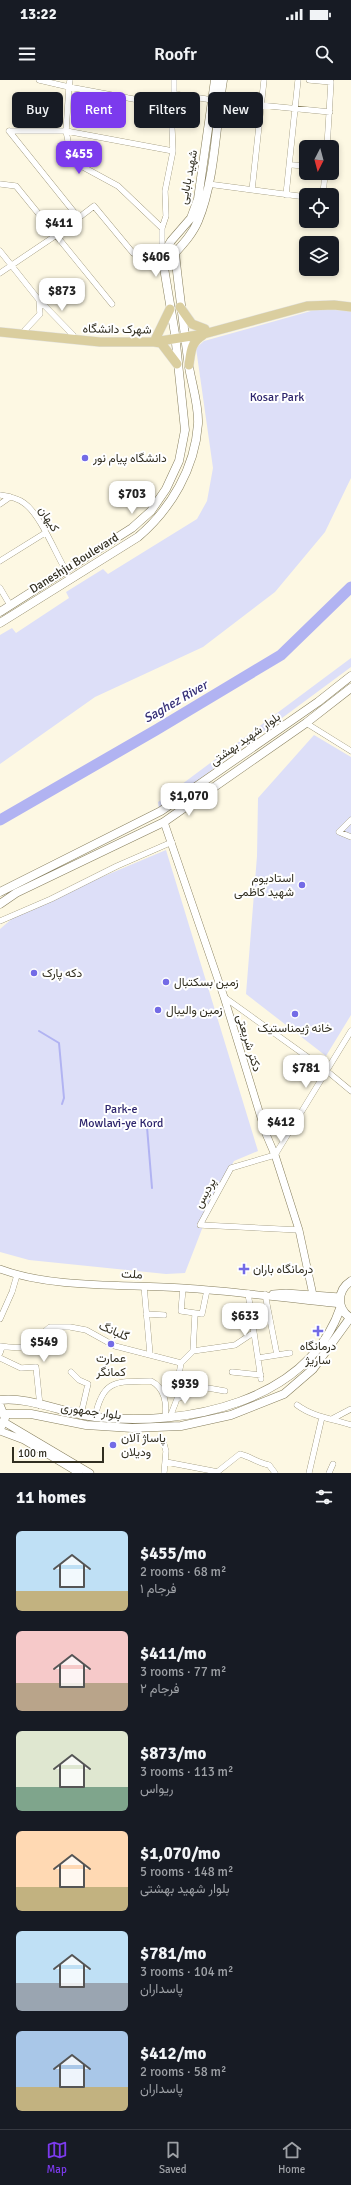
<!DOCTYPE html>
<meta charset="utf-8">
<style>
:root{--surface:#171b24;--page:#20242c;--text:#f1f3f6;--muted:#9ea1a6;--line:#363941;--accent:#7c3aed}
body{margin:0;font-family:Signika,Vazirmatn,sans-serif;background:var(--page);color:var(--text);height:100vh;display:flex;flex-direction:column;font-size:15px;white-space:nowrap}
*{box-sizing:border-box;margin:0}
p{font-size:13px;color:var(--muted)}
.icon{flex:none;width:22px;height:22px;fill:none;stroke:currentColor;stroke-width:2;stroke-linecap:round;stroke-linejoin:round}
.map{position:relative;height:1393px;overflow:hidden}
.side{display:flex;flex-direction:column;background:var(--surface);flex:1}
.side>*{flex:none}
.banner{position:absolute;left:12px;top:12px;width:327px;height:36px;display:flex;gap:8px}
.needle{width:26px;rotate:186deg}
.controls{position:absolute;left:299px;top:60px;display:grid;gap:8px}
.controls a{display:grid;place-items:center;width:40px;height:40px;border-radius:6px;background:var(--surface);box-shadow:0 2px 6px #0003;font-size:20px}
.scale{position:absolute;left:12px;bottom:10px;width:92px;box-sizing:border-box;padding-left:4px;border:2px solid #312e20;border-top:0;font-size:11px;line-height:14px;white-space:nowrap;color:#312e20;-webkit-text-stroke:3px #fff;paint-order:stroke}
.price{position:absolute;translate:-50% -34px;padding:0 9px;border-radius:8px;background:#fff;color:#222;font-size:13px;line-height:26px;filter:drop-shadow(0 1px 2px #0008)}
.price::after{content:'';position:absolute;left:50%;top:24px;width:12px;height:9px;margin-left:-6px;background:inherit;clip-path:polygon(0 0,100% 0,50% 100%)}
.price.active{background:var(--accent);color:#fff}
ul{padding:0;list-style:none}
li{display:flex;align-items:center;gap:12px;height:100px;padding:0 16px}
li span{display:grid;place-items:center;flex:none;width:112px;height:80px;border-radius:6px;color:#555}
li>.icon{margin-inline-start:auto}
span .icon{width:48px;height:48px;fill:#fffc;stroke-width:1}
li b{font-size:17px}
h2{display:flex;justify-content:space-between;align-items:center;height:48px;padding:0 16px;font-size:17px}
.chip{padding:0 14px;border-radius:6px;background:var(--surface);box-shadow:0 2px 6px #0003;font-size:14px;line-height:36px}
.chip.active{background:var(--accent);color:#fff}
.status{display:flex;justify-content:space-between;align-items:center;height:28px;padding:0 20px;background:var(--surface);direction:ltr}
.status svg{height:11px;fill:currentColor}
header{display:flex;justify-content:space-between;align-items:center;height:52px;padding:0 16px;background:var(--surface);font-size:18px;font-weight:600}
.dock{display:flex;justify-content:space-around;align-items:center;height:56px;border-top:1px solid var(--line);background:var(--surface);font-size:11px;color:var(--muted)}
.dock a{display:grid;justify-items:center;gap:2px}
.dock .active{color:var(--accent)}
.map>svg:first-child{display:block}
</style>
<div class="status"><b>13:22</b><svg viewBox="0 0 49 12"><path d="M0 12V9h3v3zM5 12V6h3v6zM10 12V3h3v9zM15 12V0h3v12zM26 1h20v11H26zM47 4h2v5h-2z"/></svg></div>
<header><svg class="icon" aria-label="menu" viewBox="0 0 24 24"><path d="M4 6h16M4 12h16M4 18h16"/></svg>Roofr<svg class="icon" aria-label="search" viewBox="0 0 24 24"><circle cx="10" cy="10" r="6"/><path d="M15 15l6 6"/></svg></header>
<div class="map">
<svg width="351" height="1393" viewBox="0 0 351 1393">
<rect width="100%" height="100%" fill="#fdf8e3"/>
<path fill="#dddff8" d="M318,229l33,2v167l-26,54 -50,60 -72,55 -108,50 -95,67v-129l12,-7 4,5 53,-35 -3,-6 37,-23 5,5 89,-55 10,-18 6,-33 -17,-120 8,-7z
M351,578v9l-192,142 -1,-7z
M314,655l37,22v258l-25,41 -80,-62 11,-138 1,-58z
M166,770l92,301 -24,10 -22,42 -27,70 -19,1 -137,-14 -29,-8v-323l21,-18z"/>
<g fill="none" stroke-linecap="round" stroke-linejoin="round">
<path stroke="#b1b3f2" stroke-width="2" d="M39,951l20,12 5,55 -2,6
M147,1047l5,61"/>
<path stroke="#b1b3f2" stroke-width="11" d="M0,740l156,-90 125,-75 70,-68"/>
<defs>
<path id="minor" d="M39,0l30,7 -3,44 6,30 46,25 44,42
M70,0l-1,7 102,19
M309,0l22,2 -4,65
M174,14l45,7 111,11
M9,51h57l107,20
M9,51l69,86
M293,85l13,1
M0,104l16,2 96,118
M208,104l98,13
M252,110l12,-110
M286,115l12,-115
M323,115l2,-22
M0,171l39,49 34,35
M162,174v-26l4,-12 -1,-25 8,-40 -2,-45 3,-12v-14
M0,193l55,-37 39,-30 39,47
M25,250l15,-16 -1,-14
M0,415c8,1 17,3 24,8 16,11 31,49 41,66
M0,424l10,-7
M0,481l45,-28
M0,508l10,17
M306,643l45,28
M351,740l-12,12 12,5
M0,841l51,-22 66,-33 55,-24
M224,917l103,74 24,20
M299,1150l-99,-5 31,-57 44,-13 76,-124
M144,1206l6,68
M183,1208l-2,23 21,3 5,-24
M248,1213l13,86
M265,1214l12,61
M146,1234l18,1
M0,1239l12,-27 5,-17
M0,1266c29,5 29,-2 50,-19h20l16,3 29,16 66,17 12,-12 42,-6 18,-12
M193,1271l2,-37
M0,1273l2,-6
M0,1278l21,10 15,-1 4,39
M258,1278l32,-5
M181,1283l-3,17 20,10 10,-2 17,3
M71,1292l8,8 9,4 -7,30
M232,1292l29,3
M297,1325c16,12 36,14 54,20
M95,1337c8,-39 22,-35 56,-36 14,7 16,23 14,36
M170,1337l7,-18 21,-9
M332,1339l19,-10
M164,1364l2,7 -2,22
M166,1382l52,10
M216,1393l24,-19c11,3 18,9 29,11l6,8
M309,1393l13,-56
M329,1393l4,-9"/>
<path id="tertiary" d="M164,742l60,175 42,137 9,21 24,75 14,65
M0,1189c53,20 127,15 183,19 53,3 105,11 157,16
M273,1214l13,-1 54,4
M4,1342l86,51
M0,1351l24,9 55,33"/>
<path id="secondary" d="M0,532l132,-84 19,-17 15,-22 13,-28 6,-31 -10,-96 -13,-78 9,-15 20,-23 7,-19 17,-119
M0,543l138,-86c33,-28 57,-69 60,-113 1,-18 -6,-39 -9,-57 -5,-38 -10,-76 -14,-114 9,-10 18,-20 23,-32 17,-40 18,-98 25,-141
M0,812l161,-81 157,-109 33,-26
M0,824l16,-11 148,-71 142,-99 45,-35
M351,1201c-14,9 -15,28 0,37
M0,1320c27,-4 67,14 95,17 90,10 214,-14 246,-111
M0,1326l5,12 -5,11
M4,1334h27l55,11 46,3 49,-2 50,-11 53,-21 29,-25 37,-51"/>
<path id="primary" d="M180,227l12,17 13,5
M0,252l100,10h54l50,-8 103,-28 27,-1 17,2
M154,262l16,-33
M154,262l7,1 16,21
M189,285c2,-14 2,-23 14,-30"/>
</defs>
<use href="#minor" stroke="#867e5d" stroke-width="6"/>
<use href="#tertiary" stroke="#867e5d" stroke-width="8"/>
<use href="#secondary" stroke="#867e5d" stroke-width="9"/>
<use href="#primary" stroke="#e2e2e0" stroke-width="10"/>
<use href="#minor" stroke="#fff" stroke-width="5.5"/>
<use href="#tertiary" stroke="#fff" stroke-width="7"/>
<use href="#secondary" stroke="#fff" stroke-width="8"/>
<use href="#primary" stroke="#dace9f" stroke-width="9"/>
</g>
<g fill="#736be6" stroke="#fff" stroke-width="1.5">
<circle cx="85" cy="378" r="4"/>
<circle cx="302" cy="805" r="4"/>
<circle cx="34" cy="893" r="4"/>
<circle cx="166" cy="902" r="4"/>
<circle cx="158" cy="930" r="4"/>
<circle cx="295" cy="934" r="4"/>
<path d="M242 1183h4v4h4v4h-4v4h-4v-4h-4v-4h4z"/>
<path d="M316 1245h4v4h4v4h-4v4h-4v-4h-4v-4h4z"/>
<circle cx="111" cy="1264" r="4"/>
<circle cx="113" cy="1365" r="4"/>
</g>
<g text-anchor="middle" stroke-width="4" stroke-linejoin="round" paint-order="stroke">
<g font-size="12" fill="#312e20" stroke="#fff">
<text transform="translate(188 97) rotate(-79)" y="4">شهید بابایی</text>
<text transform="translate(117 249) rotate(1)" y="4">شهرک دانشگاه</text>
<text transform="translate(49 439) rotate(58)" y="4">کیهان</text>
<text transform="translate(74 483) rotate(-32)" y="4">Daneshju Boulevard</text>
<text transform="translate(245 659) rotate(-35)" y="4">بلوار شهید بهشتی</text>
<text transform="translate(249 963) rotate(73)" y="4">دکتر شریعتی</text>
<text transform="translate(205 1113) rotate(-61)" y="4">پردیس</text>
<text transform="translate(132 1194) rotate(3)" y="4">ملت</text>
<text transform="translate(114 1251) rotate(23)" y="4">گلبانگ</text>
<text transform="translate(91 1331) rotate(8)" y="4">بلوار جمهوری</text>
</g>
<g font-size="12" fill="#2e266d" stroke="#fff">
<text x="277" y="321">Kosar Park</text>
<text x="121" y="1033">Park-e<tspan x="121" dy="14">Mowlavi-ye Kord</tspan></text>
</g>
<g font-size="12" fill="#312e20" stroke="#fff" text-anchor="start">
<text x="93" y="382">دانشگاه پیام نور</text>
<text x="294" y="802" text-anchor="end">استادیوم<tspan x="294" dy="14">شهید کاظمی</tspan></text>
<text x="42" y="897">دکه پارک</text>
<text x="174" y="906">زمین بسکتبال</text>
<text x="166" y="934">زمین والیبال</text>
<text x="295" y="952" text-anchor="middle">خانه ژیمناستیک</text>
<text x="253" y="1193">درمانگاه باران</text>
<text x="318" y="1270" text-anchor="middle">درمانگاه<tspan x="318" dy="14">ساریژ</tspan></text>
<text x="111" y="1282" text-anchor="middle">عمارت<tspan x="111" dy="14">کمانگر</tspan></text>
<text x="121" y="1362">پاساژ آلان<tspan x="121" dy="14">ودیلان</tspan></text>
</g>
<g font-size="13" font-style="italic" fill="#342e76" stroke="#fff">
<text transform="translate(175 621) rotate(-30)" y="5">Saghez River</text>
</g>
</g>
</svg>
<div class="controls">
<a><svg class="needle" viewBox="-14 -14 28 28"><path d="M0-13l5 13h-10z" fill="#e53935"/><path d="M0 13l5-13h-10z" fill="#9ea1a6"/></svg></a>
<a><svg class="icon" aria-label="locate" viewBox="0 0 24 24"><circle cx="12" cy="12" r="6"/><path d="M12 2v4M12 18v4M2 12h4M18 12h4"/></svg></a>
<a><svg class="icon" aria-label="layers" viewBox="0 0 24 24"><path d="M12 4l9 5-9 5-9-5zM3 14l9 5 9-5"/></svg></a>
</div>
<div class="scale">100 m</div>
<b class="price active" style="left:79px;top:95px">$455</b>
<b class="price" style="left:59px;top:164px">$411</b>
<b class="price" style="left:156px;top:198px">$406</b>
<b class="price" style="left:62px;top:232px">$873</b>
<b class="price" style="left:132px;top:435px">$703</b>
<b class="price" style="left:189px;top:737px">$1,070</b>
<b class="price" style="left:306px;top:1009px">$781</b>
<b class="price" style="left:281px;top:1063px">$412</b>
<b class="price" style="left:245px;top:1257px">$633</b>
<b class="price" style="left:44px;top:1283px">$549</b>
<b class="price" style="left:185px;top:1325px">$939</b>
<div class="banner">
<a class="chip">Buy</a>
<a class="chip active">Rent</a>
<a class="chip">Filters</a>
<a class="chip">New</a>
</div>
</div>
<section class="side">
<h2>11 homes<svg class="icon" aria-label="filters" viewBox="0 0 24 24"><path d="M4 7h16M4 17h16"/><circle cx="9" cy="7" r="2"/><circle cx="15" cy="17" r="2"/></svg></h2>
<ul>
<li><span style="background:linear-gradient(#bfe0f5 75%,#c2b280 0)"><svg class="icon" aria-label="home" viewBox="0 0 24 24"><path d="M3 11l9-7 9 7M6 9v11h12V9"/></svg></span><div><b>$455/mo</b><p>2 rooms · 68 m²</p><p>فرجام ۱</p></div></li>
<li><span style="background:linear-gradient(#f6c9c9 65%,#b9a48a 0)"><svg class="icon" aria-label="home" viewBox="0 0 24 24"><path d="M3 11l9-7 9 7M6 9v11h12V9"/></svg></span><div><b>$411/mo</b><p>3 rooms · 77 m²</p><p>فرجام ۲</p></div></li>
<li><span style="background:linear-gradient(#dfe7d0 70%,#7fa58c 0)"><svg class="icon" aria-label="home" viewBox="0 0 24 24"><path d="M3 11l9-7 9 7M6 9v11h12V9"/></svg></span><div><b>$873/mo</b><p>3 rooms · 113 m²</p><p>ریواس</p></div></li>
<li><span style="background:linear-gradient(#ffd9b3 70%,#c2b280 0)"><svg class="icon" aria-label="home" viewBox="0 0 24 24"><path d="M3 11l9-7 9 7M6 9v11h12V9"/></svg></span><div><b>$1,070/mo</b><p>5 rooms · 148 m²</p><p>بلوار شهید بهشتی</p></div></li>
<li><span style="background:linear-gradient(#bfe0f5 65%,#9aa5b1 0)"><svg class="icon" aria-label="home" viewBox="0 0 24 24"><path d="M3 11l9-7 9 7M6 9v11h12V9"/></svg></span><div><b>$781/mo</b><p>3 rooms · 104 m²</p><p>پاسداران</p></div></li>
<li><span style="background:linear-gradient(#a9c7e8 70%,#c2b280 0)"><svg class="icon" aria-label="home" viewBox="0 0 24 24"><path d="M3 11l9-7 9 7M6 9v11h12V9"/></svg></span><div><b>$412/mo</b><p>2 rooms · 58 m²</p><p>پاسداران</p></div></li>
</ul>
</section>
<nav class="dock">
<a class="active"><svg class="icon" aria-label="map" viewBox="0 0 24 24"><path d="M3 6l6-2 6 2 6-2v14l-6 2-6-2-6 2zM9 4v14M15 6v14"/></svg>Map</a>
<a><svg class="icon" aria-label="saved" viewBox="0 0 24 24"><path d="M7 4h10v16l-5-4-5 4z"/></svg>Saved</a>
<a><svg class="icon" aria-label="home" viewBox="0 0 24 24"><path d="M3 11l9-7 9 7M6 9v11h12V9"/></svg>Home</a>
</nav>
